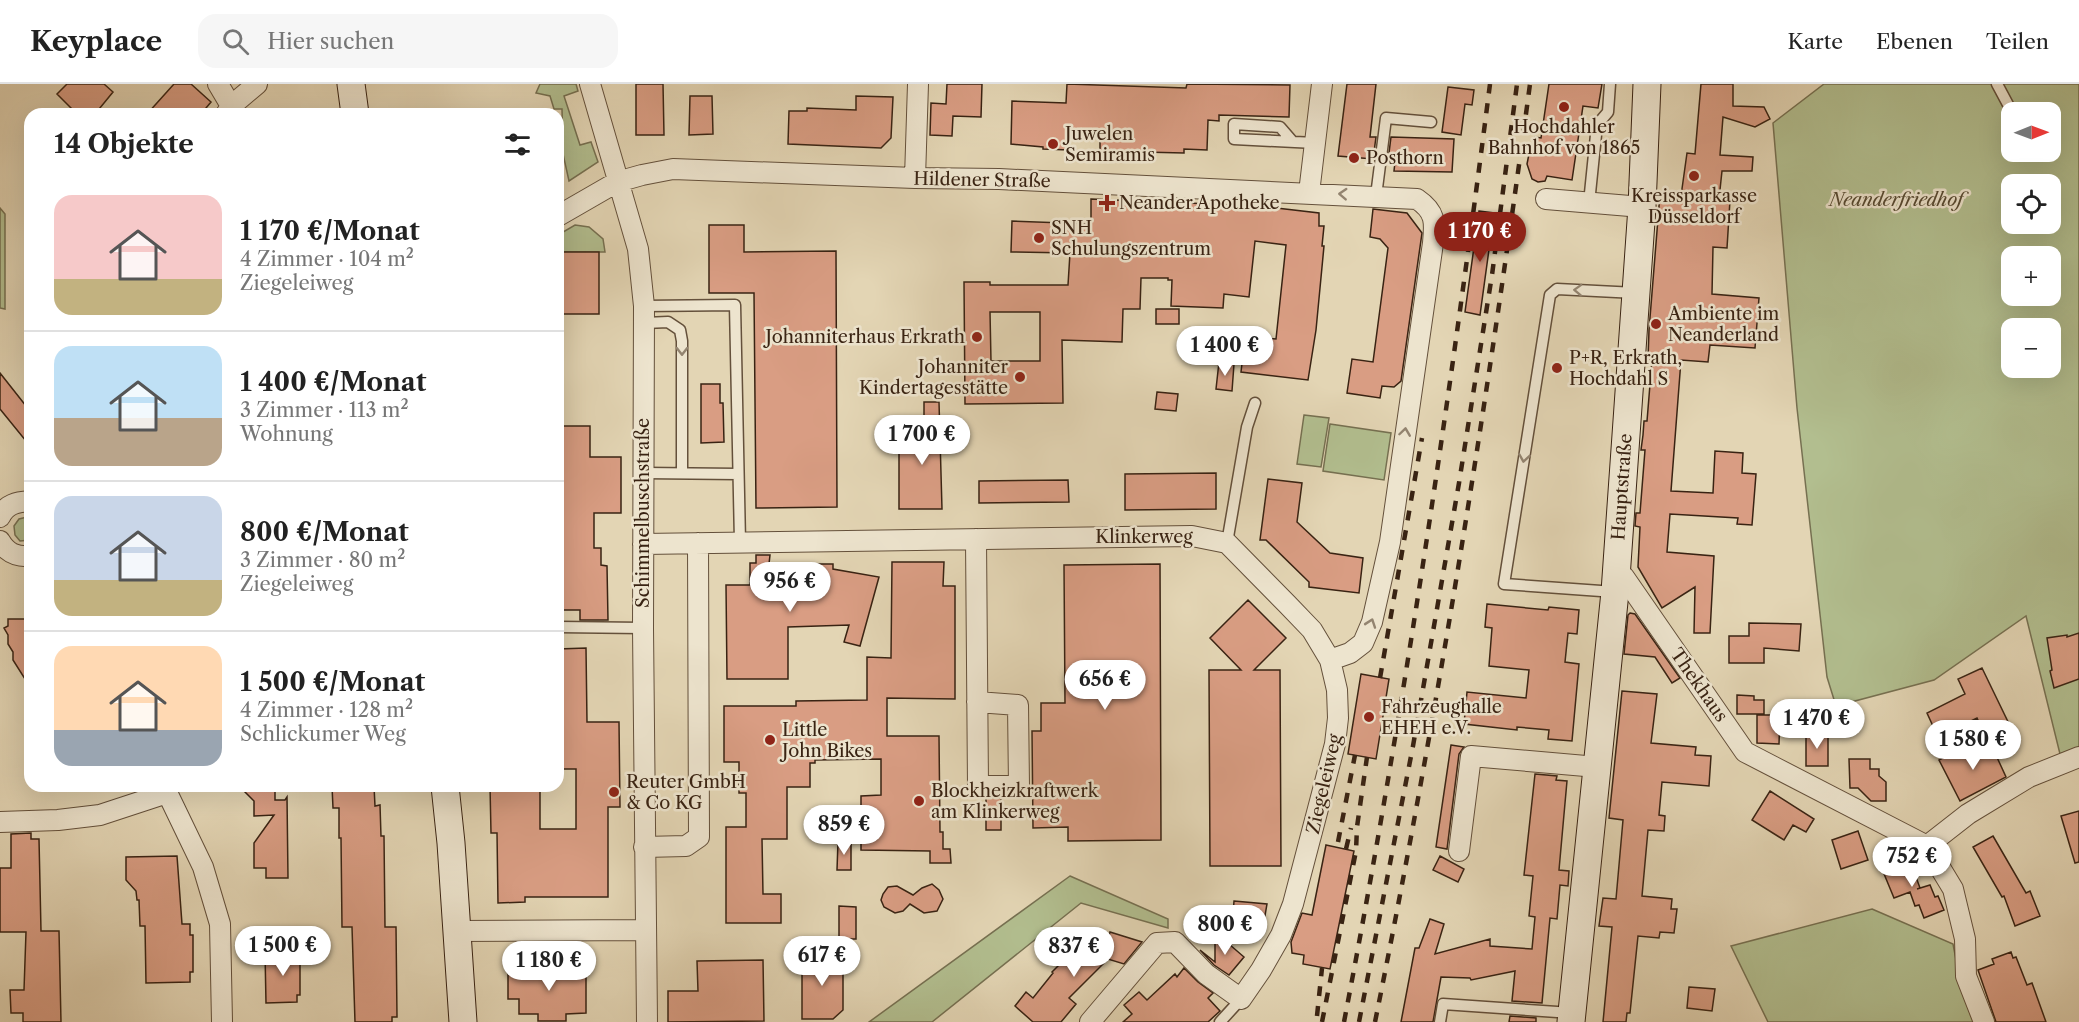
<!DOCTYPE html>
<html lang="de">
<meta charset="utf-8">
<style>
:root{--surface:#fff;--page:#f6f6f6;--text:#222;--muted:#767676;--line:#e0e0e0;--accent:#8f2418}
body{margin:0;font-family:"Libre Caslon Text",serif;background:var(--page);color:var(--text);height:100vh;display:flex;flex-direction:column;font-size:22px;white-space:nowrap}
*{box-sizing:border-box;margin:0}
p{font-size:20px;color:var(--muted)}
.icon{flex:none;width:33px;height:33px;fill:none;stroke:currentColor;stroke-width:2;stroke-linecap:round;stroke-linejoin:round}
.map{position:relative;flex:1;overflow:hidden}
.drawer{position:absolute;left:24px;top:24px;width:540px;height:684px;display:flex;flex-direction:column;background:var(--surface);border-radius:18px;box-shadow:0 6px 24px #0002}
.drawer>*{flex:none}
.needle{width:39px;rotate:89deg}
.buttons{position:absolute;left:2001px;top:18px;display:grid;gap:12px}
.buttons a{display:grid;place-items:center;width:60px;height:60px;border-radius:12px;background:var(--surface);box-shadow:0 6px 24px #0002;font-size:30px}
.price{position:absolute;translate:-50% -51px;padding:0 14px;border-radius:21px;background:#fff;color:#222;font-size:20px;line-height:39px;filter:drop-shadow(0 2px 3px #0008)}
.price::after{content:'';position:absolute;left:50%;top:36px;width:18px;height:14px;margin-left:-9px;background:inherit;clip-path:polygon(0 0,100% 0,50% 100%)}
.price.on{background:var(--accent);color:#fff}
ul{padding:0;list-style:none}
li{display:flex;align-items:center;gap:18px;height:150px;padding:0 30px}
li+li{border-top:2px solid var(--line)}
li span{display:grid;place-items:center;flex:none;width:168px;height:120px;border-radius:18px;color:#555}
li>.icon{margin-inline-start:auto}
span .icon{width:72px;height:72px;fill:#fffc;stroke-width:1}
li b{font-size:26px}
h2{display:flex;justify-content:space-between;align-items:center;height:72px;padding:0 30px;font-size:26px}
header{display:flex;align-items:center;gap:36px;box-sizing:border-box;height:84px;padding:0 30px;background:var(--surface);border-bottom:2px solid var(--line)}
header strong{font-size:28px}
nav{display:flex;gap:33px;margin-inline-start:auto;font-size:21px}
.search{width:420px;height:54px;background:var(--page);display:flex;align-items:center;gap:15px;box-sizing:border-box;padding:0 21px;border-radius:18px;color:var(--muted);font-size:22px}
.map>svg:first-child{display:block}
</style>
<header>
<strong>Keyplace</strong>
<div class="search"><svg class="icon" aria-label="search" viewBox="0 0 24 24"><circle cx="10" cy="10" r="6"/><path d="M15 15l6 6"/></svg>Hier suchen</div>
<nav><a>Karte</a><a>Ebenen</a><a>Teilen</a></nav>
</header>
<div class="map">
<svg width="2079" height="938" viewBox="0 0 2079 938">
<rect width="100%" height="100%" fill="#e3d5b4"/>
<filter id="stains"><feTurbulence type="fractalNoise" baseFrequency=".00333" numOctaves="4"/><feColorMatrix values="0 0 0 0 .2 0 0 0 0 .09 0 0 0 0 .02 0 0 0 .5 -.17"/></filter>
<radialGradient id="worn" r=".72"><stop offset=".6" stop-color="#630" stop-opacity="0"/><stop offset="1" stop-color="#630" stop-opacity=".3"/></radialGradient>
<path fill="#b2be8f" stroke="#767051" stroke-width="1.5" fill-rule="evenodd" d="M540,0h36l2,7 -14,5 16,49 11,-3 7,20 -29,19 -6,-27 -1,-45h-8l-4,-13 -14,-3z
M1824,0h255v663l-19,7 -34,-138 -92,64 -98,26 -9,-29 -30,-269 -24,-285zM2012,28h38v40h-38zM2012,100h38v40h-38zM2012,172h38v40h-38zM2012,244h38v40h-38z
M0,124l5,6v95l-5,-1z
M575,141l14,2 14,12 2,13h-47v-17z
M1304,331l25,3 -8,49 -24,-3z
M1330,340l61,9 -7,47 -61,-9z
M27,433l3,1v22l-10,1 -5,-6 -1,-9 5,-7z
M1070,792l98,43v9l-87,-25 -149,119h-63z
M1872,825l81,35 5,26 19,52h-209l-37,-76z"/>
<path fill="#d99d83" stroke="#392313" stroke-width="1.5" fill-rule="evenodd" d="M67,0h37l9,8 -18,22h-18l-20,-20z
M174,0h17l20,18 -10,12h-54z
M636,0h27l1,51h-28z
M947,0h35l-1,33 -28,-1 -1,20 -22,-1 1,-32 15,1z
M1067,0l119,4 1,-4 103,1 -1,32 -70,-2v6l-11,-1 -1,30 -23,-1v4l-84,-2v-20l-31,-1v20l-26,-1v-2l-32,-3 1,-43 54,2z
M1347,0h29l-6,53h6l-3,22 -35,-3z
M1549,0h53l-4,24 -15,-2 -11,74 -25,-4 -2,5 -7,1 -6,-3 -5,-15 3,-15h3l2,-12 6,1z
M1701,0h32v22l31,1 6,12 -15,8 -32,-10 -3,38 33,2 -1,14h-30l-3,28 11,1 -3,48 -14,-1 -1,47 47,4 -4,50 -45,-3 -2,17 -27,-2 -10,131 42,2 2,-42 28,2 -1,20 14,1 -4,51 -15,-1 1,-6 -68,-4 -3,38 47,4 -4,77h-16l1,-46 -33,21 -24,-41 2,-40 -5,-1 1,-13h4l5,-63h-4l2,-15 1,-14h3l5,-61h-4l1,-30 11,-136 21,2 6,-43 8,1z
M1448,3l26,3 -2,15 -7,-1 -4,31 -19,-3z
M690,12h22l1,38 -24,1z
M856,12l37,1 -2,41 -10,10 -93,-4 1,-33h18v-3l49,2z
M1391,53l63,2 -2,33 -58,-1 1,-9 -7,-1z
M1091,115l168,7 60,7v13h5l-2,20h2l-8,84 -8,50 -67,-8 4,-34 15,2 1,-2 15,1 10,-94 -31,-4 -6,56 -25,-3 -1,14 -52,-2 1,-26h-4v-2h-27l-1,31h-17l-1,33 -60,-2 1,63 -98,1 -1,-122h26v3h78l2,-32 -59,-1 1,-31 79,3zM990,228h50v49h-49z
M1373,125l34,4 15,20 -21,148 -7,6 -12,-1 -2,12 -33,-5 5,-34 21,3 15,-114 -8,-9 -10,-2z
M1479,127l15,2 -14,102 -15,-3z
M709,141h35v27l92,-1 1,256 -81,1 -2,-215h-45z
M558,168h41v62h-41z
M1156,225h23v15h-23z
M1219,278l15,2 -2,27 -16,-2z
M0,289l30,38v35l-30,-37z
M701,300h19v19h3l1,39 -23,1z
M1157,308l21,2 -2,17 -21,-2z
M924,318h15l3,107h-43v-65h25z
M558,342h32v31h31v56h-27v35h7v17l6,1 1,54h-28v-10h-22z
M1216,389v36l-91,1v-36z
M1268,395l34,4 -5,39 33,31 33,5 -4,35 -50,-6v-5l-43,-42h-6z
M1068,396l1,22 -90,1v-22z
M756,471h14l-1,9h64v5l46,8 -19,69 -16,-4 5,-17 -61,2v52h-61l-1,-94h24v-22h6z
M892,478h52l-1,24h12v113l-68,-1v38h52l1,96h3v17h7l1,14h-21v-12l-69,-1v-54l20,-1v-36l-66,1v3h-5v24h-23v52h-25l1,55h18v29h-55v-96h20v-34h-7v-31h-15v-56h72v-5l71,-1v-43l24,1z
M1160,480l1,276 -93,1v-14l-35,1 -1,-97h9v-28h24l-1,-138z
M1248,516l38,38 -32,32h26l1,196h-71l-1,-196h32l-31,-32z
M1487,520l61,6 1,-3 30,3 -2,24 -9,-1 -3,29 14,2 -7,77 -24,-2 1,-9 -32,-3v3l-53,-6 3,-32 59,6 3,-28 -40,-4 3,-38 -7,-1z
M1630,529l5,1 45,64 -8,5 -17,-26 -31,-3 4,-39z
M8,535h22v68l-17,-27v-8l-5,-8v-9l-4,-7 4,-2z
M1749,539l52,1 -2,27 -35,-3v15h-35v-27h20z
M2079,549v46l-25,9 -4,-17 2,-1 -5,-32 20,-3v2z
M586,564l1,74h32l1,85h-12v90h-83v5l-27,1 -1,-70h-6l-1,-47h50v43h36v-60h-18v-120z
M1982,584l29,60 -24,12 -10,-22 -39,19 -11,-24 38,-19 -7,-15z
M1361,590l28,5 -13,80 -28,-5z
M1622,607l35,3 -6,49 45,4 -1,8 16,1 -2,30 -47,-4 -3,33 6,1 -1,15 -16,-1 -6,66 30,3 -1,10h6l-3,24 -14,-1 -1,6 -21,-2 -8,77h-3l-1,9h-23l9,-95 -13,-1 4,-28 13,1 7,-79 -14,-2z
M1737,611l17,1v4h10v14h-27z
M1757,631h23l-1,29 -22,-1z
M1806,651h22v31h-22z
M1990,658l16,35 -46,24 -21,-41 15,-8 3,6z
M1451,661l13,2 -5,7 -12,95 -11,-2z
M1849,675h21v10h9v7l7,6v19h-15l-13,-13h-8z
M1535,690l22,2 -1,4 11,1 -8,89 10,1 -1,15 -8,-1 -3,34 -7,-1 -8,85 -30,-2 3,-30 -44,9 -1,-2 -29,-1 -8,45h-32l14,-74h4l11,-29 14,5 -9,30 55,-15v7l42,3 3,-32 -6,-1 4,-40 -9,-1z
M239,702h36v14h10l2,-3 1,81h-22v-10h-12v-25l20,-28 -20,1v-15z
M332,702h42l1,20 5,-1 1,31h3l1,91h11l1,90h-5v5h-37l-3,-95h-10l-1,-89h-2v-30h-6z
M1770,707l44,28 -8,13 -13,-7 -9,15 -32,-20z
M986,714h15v32h-15z
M2079,727v51l-4,1 -14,-47z
M1858,747l10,29 -27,9 -9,-29z
M31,749v6h8l2,92h18l2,91h-38v-9h-12l-1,-23h14l2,-58h-26v-64h11v-34z
M1993,752l33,57 4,-2 10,25 -25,10 -11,-30 -2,1 -29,-50z
M838,758h13v28h-14z
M1326,761l28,6 -24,118 -27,-5 1,-9 -12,-2 -1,-11 11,-29 10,2z
M177,772l5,68h8v11h3v37h-3v10l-44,1 -1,-57h-5l-1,-26h-2l-1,-9 -10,-11v-23z
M1440,772l24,13 -6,13 -25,-12z
M1909,774l11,30 -3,1 13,-4 5,12 3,-1 6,14 -20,8 -5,-13 -4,1 -5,-14 -16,6 -12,-29z
M932,800l7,6 4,9 -6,12 -13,2 -14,-9 -7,7 -8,2 -11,-6 -3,-7 2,-6 5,-7 9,-1 16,9 9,-7z
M1234,817l33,3 -5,29 -30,-5z
M839,822l17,1v32h-17z
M1110,848l32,10 -18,22 -16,-5 -39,39 7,6 -15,18h-28l-18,-16 11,-14 7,6 20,-25 -1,-1 36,-36 16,19z
M1215,848l29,25 -15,18 -15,-10 -14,-15 15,12z
M300,867v44h-3v7l-31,1 -1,-51z
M2011,868l2,6 3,-1 11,28 5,-2 14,39h-50l-18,-52 16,-6 -2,-5z
M802,872h41v54l-10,9h-31z
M763,876l1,61 -96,1v-31h30l-1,-30z
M1184,884l14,14 15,11 -5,5 12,13 -12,11h-85l9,-8 -8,-9 15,-13 8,8 28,-26 2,3z
M508,885h78v44l-20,1v7h-28v-7h-19v-15h-11z
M1689,903l26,2 -3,22 -25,-3z
M1510,932l26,2v4h-27z"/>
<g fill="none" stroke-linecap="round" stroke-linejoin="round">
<defs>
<path id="lane" d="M1997,0l15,28
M1293,58l-13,-15 -46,-3v15l81,4
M1376,112l10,-78 45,4
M1589,119l8,-78 11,-13 2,-28
M644,222l91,-1 5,237
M645,239l23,-1 12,8 2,11v132
M644,389l94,1
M1227,459l20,-116 8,-24
M1615,508l-111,-8 46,-289 7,-6 79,4
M558,543l85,1
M1220,938l21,-23
M1440,938l3,-18 129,9"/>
<path id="street" d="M218,0l13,22 -5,8
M590,0l48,165 6,57 -1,322 4,394
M231,22l26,-22
M915,94l3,-94
M1309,109l13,-109
M1546,115l96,8
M558,132l59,-34 25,-7 31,-6 242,9 84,1 418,20c19,13 18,23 16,44l-43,299 -18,80 -9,21 -13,10 -20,7
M0,433c6,-13 17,-15 30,-16
M976,455l2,247h41l-1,-81 -41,-3
M0,457c7,12 16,16 30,15
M643,460l549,-8 35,7 60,61 25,26 18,30 7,30 1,28 -3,26 -42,160 -12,31 -20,35 -20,29 -35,-25 -31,-32 -18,1 -67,79
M1616,486l8,7 121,175 182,94 26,43 12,50 1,37 18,46
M164,702l39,81 17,57 2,98
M0,738l58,-2 42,-5 67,-22
M1927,762l41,-32 61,-37 50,-20
M644,763l42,-1 13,-9 -1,-294
M1459,767l12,-95 126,11
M457,847l188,-1"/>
<path id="secondary" d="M351,0l4,30
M445,702l6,57 12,179
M1571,938l44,-430 27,-385 5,-123"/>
</defs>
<use href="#lane" stroke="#64503b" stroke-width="13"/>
<use href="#street" stroke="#64503b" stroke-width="22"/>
<use href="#secondary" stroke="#392313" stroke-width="29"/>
<use href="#lane" stroke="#ede4ce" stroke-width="10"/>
<use href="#street" stroke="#ede4ce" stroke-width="20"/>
<use href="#secondary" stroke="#ede4ce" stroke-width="27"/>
<path stroke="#392313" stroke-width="4.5" stroke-dasharray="10 10" stroke-linecap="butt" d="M1380,594l42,-240
M1338,758l17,-87
M1346,765l5,-21
M1317,932l5,-48
M1322,938l34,-171 1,-24 10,-70
M1344,938c60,-311 106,-624 146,-938
M1359,938l54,-276 46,-263 33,-208 25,-191
M1375,938c63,-311 113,-624 155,-938"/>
</g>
<defs><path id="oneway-chevron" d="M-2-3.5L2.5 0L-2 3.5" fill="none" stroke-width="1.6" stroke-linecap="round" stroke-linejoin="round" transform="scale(1.5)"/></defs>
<g stroke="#938470">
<use href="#oneway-chevron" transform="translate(1343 110) rotate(-177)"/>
<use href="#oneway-chevron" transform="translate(1578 206) rotate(-178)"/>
<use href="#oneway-chevron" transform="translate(682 267) rotate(90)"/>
<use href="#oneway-chevron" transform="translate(1405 348) rotate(-82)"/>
<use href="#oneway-chevron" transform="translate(1524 374) rotate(99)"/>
<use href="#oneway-chevron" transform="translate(1371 539) rotate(-71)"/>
</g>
<g fill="#8f2418" stroke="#ede4ce" stroke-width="2">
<circle cx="1564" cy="23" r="6"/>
<circle cx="1053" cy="60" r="6"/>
<circle cx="1354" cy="74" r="6"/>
<circle cx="1694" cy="92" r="6"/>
<path d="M1104 110h6v6h6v6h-6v6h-6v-6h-6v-6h6z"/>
<circle cx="1039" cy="154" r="6"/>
<circle cx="1656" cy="240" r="6"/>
<circle cx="977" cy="253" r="6"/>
<circle cx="1557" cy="284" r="6"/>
<circle cx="1020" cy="293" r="6"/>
<circle cx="1369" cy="633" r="6"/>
<circle cx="770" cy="656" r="6"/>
<circle cx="614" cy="708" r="6"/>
<circle cx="919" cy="717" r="6"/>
</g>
<g text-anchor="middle" stroke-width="5" stroke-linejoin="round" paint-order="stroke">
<g font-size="18" fill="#392313" stroke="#ede4ce" text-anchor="start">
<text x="1564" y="49" text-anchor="middle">Hochdahler<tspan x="1564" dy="21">Bahnhof von 1865</tspan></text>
<text x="1065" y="56">Juwelen<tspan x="1065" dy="21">Semiramis</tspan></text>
<text x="1366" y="80">Posthorn</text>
<text x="1694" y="118" text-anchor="middle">Kreissparkasse<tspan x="1694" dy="21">Düsseldorf</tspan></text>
<text x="1119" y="125">Neander Apotheke</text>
<text x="1051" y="150">SNH<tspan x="1051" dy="21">Schulungszentrum</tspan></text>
<text x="1668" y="236">Ambiente im<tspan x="1668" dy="21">Neanderland</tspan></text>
<text x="965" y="259" text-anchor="end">Johanniterhaus Erkrath</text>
<text x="1569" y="280">P+R, Erkrath,<tspan x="1569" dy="21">Hochdahl S</tspan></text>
<text x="1008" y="289" text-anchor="end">Johanniter<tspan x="1008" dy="21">Kindertagesstätte</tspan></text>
<text x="1381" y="629">Fahrzeughalle<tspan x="1381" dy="21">EHEH e.V.</tspan></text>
<text x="782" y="652">Little<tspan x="782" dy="21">John Bikes</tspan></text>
<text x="626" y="704">Reuter GmbH<tspan x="626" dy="21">&amp; Co KG</tspan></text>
<text x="931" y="713">Blockheizkraftwerk<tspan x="931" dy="21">am Klinkerweg</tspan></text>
</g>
<g font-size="18" fill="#392313" stroke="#ede4ce">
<text transform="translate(982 96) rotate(1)" y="6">Hildener Straße</text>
<text transform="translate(1622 403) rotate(-86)" y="6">Hauptstraße</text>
<text transform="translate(643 429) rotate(-90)" y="6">Schimmelbuschstraße</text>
<text x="1144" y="459">Klinkerweg</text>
<text transform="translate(1699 601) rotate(55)" y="6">Thekhaus</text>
<text transform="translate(1324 700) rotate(-77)" y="6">Ziegeleiweg</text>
</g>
<g font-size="18" font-style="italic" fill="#574a32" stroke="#ede4ce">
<text x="1896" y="122">Neanderfriedhof</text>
</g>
</g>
<rect width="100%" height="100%" filter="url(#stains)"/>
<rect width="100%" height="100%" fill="url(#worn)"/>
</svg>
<div class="buttons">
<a><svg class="needle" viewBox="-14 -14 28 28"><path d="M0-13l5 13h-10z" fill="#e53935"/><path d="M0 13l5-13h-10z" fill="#767676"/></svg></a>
<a><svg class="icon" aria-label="locate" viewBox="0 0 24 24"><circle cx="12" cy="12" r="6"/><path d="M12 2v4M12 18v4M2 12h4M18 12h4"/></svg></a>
<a>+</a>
<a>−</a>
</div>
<b class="price on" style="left:1480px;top:179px">1 170 €</b>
<b class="price" style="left:1225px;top:293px">1 400 €</b>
<b class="price" style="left:922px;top:382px">1 700 €</b>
<b class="price" style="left:790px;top:529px">956 €</b>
<b class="price" style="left:1105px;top:627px">656 €</b>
<b class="price" style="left:1817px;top:666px">1 470 €</b>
<b class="price" style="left:1973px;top:687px">1 580 €</b>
<b class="price" style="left:844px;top:772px">859 €</b>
<b class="price" style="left:1912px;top:804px">752 €</b>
<b class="price" style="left:1225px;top:872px">800 €</b>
<b class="price" style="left:283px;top:893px">1 500 €</b>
<b class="price" style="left:1074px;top:894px">837 €</b>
<b class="price" style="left:822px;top:903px">617 €</b>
<b class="price" style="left:549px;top:908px">1 180 €</b>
<section class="drawer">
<h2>14 Objekte<svg class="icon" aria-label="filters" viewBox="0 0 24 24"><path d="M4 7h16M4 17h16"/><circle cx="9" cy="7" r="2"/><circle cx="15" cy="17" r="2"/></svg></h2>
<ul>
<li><span style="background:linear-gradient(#f6c9c9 70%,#c2b280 0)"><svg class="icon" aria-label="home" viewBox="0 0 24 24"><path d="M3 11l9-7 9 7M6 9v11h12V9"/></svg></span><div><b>1 170 €/Monat</b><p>4 Zimmer · 104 m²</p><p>Ziegeleiweg</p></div></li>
<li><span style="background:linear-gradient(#bfe0f5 60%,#b9a48a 0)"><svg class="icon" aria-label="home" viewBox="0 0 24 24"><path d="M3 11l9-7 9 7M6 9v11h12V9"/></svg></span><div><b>1 400 €/Monat</b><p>3 Zimmer · 113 m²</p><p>Wohnung</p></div></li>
<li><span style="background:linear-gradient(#c9d6e8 70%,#c2b280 0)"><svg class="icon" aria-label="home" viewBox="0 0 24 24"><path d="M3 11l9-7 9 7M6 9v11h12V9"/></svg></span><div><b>800 €/Monat</b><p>3 Zimmer · 80 m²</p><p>Ziegeleiweg</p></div></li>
<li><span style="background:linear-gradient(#ffd9b3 70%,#9aa5b1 0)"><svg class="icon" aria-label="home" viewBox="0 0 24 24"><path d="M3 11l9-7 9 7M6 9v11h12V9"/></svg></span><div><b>1 500 €/Monat</b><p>4 Zimmer · 128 m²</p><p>Schlickumer Weg</p></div></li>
</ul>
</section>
</div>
